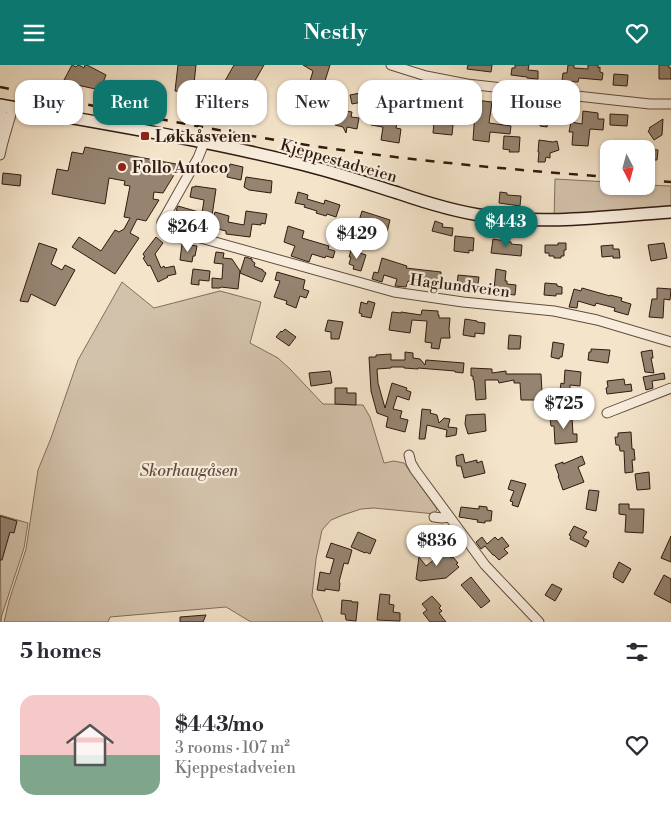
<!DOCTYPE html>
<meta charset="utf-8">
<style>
:root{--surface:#fff;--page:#f2f2f3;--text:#2b2b33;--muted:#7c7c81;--accent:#0f766e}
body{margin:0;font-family:"Libre Bodoni",serif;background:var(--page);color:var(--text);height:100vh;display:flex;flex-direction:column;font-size:19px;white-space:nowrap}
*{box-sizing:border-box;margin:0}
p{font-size:16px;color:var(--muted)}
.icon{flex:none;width:28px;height:28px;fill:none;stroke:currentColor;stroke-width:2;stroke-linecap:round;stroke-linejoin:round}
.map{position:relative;height:557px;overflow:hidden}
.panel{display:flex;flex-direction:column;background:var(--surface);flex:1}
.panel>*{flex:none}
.guide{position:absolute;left:15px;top:15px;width:641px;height:45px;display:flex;gap:10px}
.needle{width:32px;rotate:174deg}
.buttons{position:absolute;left:600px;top:75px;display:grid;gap:10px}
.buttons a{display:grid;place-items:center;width:55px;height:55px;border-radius:10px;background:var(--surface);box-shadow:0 1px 4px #0004;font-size:25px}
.price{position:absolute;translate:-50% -42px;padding:0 11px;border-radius:18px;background:#fff;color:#222;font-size:16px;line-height:32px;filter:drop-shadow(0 1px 2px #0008)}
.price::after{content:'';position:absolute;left:50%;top:30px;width:15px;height:11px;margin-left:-8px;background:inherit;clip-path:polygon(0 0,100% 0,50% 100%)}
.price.active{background:var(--accent);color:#fff}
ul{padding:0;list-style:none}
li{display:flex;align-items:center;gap:15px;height:125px;padding:0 20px}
li span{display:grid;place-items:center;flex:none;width:140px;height:100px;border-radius:15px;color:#555}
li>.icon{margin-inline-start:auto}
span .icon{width:60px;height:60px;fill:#fffc;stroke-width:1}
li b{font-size:21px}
h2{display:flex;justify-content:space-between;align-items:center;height:60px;padding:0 20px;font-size:21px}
.pill{padding:0 18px;border-radius:15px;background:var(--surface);box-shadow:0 1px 4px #0004;font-size:18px;line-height:45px}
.pill.active{background:var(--accent);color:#fff}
header{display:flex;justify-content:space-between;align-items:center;height:65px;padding:0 20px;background:var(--accent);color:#fff;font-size:22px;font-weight:600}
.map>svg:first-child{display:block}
</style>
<header><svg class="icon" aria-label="menu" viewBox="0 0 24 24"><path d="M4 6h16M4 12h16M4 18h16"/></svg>Nestly<svg class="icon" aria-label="heart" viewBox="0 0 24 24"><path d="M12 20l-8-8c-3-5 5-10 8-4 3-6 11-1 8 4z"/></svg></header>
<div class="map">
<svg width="671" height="557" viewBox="0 0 671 557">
<rect width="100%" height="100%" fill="#f4e4ca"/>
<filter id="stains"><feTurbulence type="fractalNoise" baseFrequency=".004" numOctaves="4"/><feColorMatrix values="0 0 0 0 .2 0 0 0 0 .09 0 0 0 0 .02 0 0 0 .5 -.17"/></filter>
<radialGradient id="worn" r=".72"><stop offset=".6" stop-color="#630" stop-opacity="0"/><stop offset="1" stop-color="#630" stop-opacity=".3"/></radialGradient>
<path fill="#d3c2ab" stroke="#826e5e" d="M555,114l54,3v4h37v-1l25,1v26l-117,7z
M122,217l32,26 66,-17 41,11 -11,41 28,15 12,11 33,35 40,1 7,12 14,46 10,-2 10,2 33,46 -2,5 -61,-6 -13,1 -18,6 -12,5 -9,10 -6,29 -4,37 11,26h-72l-25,-15 -116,10 -2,5h-104l5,-21 17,-52 12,-79 13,-32 27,-78z
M0,450l28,8 -4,25 -23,70v4z"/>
<path fill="#968471" stroke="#301b11" d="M72,0l4,2 2,-2h1l5,3 1,-3h2l19,10 -6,15 -32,-7 -4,-3z
M178,0h18l-3,28 -18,-2z
M234,0h30l-19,33 -2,-1 -9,15 -23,-12 8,-14 2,2z
M303,0h27l-18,57 -13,-4 14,-47z
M468,0h24l-1,7 -24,-3z
M515,0h14l-1,5 10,1v8l-11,-1v-1l-16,-2 1,-7h3z
M568,0h6v3l14,1v-4h10v3l2,-1v5l3,1 -1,7 -23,-2 -1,4 -16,-1 1,-8h4z
M659,0h10v3h2v11h-12z
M614,9l14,1 -1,11 -14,-1z
M421,20l7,1 -3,19 -17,-3 -3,1v1l-10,-1 2,-13 23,3z
M370,26l2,9 -20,4 -2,-9z
M442,31l12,1 -1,11 -12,-1z
M475,35l17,2 -3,21 22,3 -1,8 -20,-2 -1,10 -16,-2 2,-28 -4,-1 1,-7h2z
M508,39l11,1 -1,10h3l-1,9 -14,-1z
M551,40l9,1 -1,13h-11l-1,8 -7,-1 3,-19 7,1z
M383,41l8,1 -2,13 8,2 -1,6 5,1 -2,14 -18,-3 2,-13 -12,-2 1,-10 10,1z
M338,45l14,2 -1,5 8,1 -2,11 -10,-2 -1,6 -3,-6 -8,-2z
M583,46l15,2v6h6l-1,11 -13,-1 -2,17 -16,-1 1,-13h-4l2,-10 11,2z
M610,49l18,1 -1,11 -17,-1z
M663,54l-1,16 -8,5 -6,-9 2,-2 -1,-1z
M434,57l19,3 -1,10 -19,-2z
M504,71l16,1 -1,15h-10l1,-2 -7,-1z
M539,75l14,2 4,-1 2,9 -9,3v5l-4,-1 -1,5h-7l1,-10h-1z
M85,82l91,17 -2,11 -11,18 -9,-1 -1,7 6,1 -13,21 -9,-2 -7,14 9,5 -24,36 -43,-27 7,-10 22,14 14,-21 4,2 5,-3 6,-11 -6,-1 6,-31 -6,-1 1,-4 -16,-3 -4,26 -53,-10 5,-25 11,2 4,-19 11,2z
M646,84l12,1 -1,10h-4v2h-7z
M230,99l13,3 -2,13 -14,-3z
M3,108l18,2 -1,11 -18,-2z
M246,112l26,4 -1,12 -22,-3 -5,-3z
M195,121l21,3 -4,27 -10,-3 -4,11 -10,-1v-2l-4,-1 2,-4 -10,-6 2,-4 24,7 2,-13 -14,-3 2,-10h3z
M298,127l10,3 -1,4 17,5 1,-4 15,5 -4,12 -9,-3 -1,2 -10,-3 1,-2 -13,-4 1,-2 -10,-2z
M500,127l7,1v2l14,1 -1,10 -21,-3z
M246,146l21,3 -2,10 -4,-1v2l-9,-1 -2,13 -24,-3v-3l-8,-2v-2l-7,-2 4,-13 14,4 -1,6 16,3z
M362,146l28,9 -3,12 -29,-8z
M435,156l8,3 -1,3 11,1 -1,8 -20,-5z
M288,161l16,5 -2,7 27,8 -1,3 7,2 -2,7 -7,-2 -1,2 -13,-4 -3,8 -18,-6 4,-10 -11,-4z
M455,171l19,2 -1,13 -4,-1v3l-15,-2z
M156,172l7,6 -8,11 6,14 3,-2 1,2 9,-2 2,8 -9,2 1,1 -10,5 -8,-17 -2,1 -5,-8 2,-1 -2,-3z
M493,174l18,3v2l11,1 -1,11 -30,-3z
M39,178l18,6 -6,15 11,6 3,-5 10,5 -20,36 -24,-12 -3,8 -8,-1z
M558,178h8v7h-2v6h-3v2h-7v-2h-5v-3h-4v-8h13z
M664,178l3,15 -16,3 -3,-16z
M182,179l15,2 -2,10h-2l-1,6 -12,-2z
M613,180v4h6l1,9h-7v-2l-11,1 -1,-11z
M351,185l15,5 -5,16 -8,-2 1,-3 -5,-2 2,-7h-2z
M216,187l8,1 -1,5 9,1 8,12 -2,18 -17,-2 -1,1h-8v-10l10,1 1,-15 -9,-1z
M245,192l7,2v2l3,2 -1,3 9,4v1l3,2 -4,9 -22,-9z
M382,193l25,8 -1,2 35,4 -1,12 -12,-2v2l-20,-3 -2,6 -11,-1 2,-7 -13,-4 -2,7 -10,-3 2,-7 4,1z
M193,204l17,2 -1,10 -10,-1v5l-8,-1z
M496,204l10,2 -1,10h2v3l9,1 -1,10 -10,-1v-3l-11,-1z
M277,207l28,8 -2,9 6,2 -3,7 -6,-2 -4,12 -10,-4 1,-3 -13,-4 6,-16 -5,-1z
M458,210l21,2 -2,14 -16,-2 1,-2 -5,-1z
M545,218l12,1v2l5,1v7h-6v2l-12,-1z
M582,223l28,8v-1l12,3 -1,3 10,3 -3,11 -14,-4 1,-3 -19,-5 -1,3 -17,-5 -1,7 -8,-1 5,-18 7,2z
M657,223l14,1 -1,11 -6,-1 -1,19 -14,-1 3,-18h5z
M368,236l7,2 -4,15 -10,-2 1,-2 -3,-1 2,-11 6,2z
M422,245l16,1v4h1v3h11l-1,11 1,9h-9l-2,11 -8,-1 1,-5 -7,-1 2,-21 -15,-1 -2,13 -21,-3 3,-18 9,1v-1l20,3z
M465,254l12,2v1l8,1 -1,11 -9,-1v4l-12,-2z
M328,255l15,2 -4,17h-8v-7l-6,-1z
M285,264l11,8 -7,9 -13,-9 5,-6 1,1z
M509,270l12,1 -1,13h-12z
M553,277l11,2 -2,13h-2l-1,2 -8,-2z
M591,284l19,1 -2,13 -20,-3 1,-8h2z
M652,285l1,8h-2l3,15 -9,-1 -4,-20z
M405,287l8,1v5l7,1 5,6 1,-5 38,3 -1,10 -8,-1v-1l-37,-3v1l-14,-1v-1h-13v1l-14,1 1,14 7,25 7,-25 15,5 -1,2 5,2 -2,8 -12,-4 -4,13 9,2 -2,7 8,2 -3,12 -19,-5 2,-10 -11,-4 -6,-22 -2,-34h7v-2l15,-1v6h14z
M471,303l21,1v4l14,-2v3h35l1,18h3v8h-24l-1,-17h-6v-3l-15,3 -1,-3h-13l1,19 -10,1 -2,-20h-1v-4h-2z
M565,305l16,2 -1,14 -10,-1v6l-10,-1 1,-7 3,1z
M330,306l2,12 -21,3 -2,-13z
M664,308l1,6 -13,2 1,7 -7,2 -3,-13z
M624,314l1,6 6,-1 1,7 -25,3 -1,-6 2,-1 -1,-6z
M335,323h12v5h9v12l-21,-1z
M422,344l9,1 -1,3 7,2 2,8 5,-5 6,1 -2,8 9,1 -1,7 -10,2 1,-7 -20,-5 -2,14h-6z
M485,349l1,17 -18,3 -3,-10 1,-9z
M567,352h5l1,17h4v8l-22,2 -1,-18h-3l-1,-8z
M631,367l1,17h2l1,11h-3l1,12 -8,1 -1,-22h-4l-1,-6h-3l-1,-8h3v-4z
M463,389l2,9 12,-3v3l5,-2 3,12 -21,5 -3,-12h-4l-1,-7v-3z
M582,391l3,8 -7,3 6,15 -21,8 -5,-14h1l-4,-11 8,-3v2z
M649,407l1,17 -13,1 -2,-16z
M511,415l15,4 -8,23 -6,-2 1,-3 -3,-1 4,-10 -6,-2z
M589,425l10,1 -3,20 -10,-2z
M619,439h10v5h15l-1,24 -18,-1 1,-17 -7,-1z
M479,441l8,1v3l5,1 -1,10h-6v2l-8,-1 1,-2 -19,-3 2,-10 18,2z
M0,451l17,5 -3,12 -4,-1 -8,28h-2z
M574,461l13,6 -4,6 6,3 -3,6 -16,-8 1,-3 -2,-1z
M358,467l18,8 -6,14 -4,-2 -1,1 -14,-6z
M671,471v26l-10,-4z
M482,472l5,7 8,-7 3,3 4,-3 7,9 -5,3 4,4 -9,7 -5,-5h-1l-8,-9 -4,3 -5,-7z
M331,478l21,7 -4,14 -4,-1 -5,19 1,1 -1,8 -14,-2v2l-8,-1 3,-18 10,2 4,-15 -8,-2z
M443,482l8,11 2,-1 5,6 -2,1 3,3 -13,11 -26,3 -4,-2 3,-22 7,9 10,-8 -2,-3z
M619,497l12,7 -8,14 -10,-6 1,-2 -1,-1z
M664,510l7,4v24l-17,-9z
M471,512l19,24 -9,7 -20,-23z
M552,519l10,5 -7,12 -10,-6z
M380,529l10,1 -1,9 5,1 -1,7 7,1v8l-23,-1z
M432,531l9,10 -2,2 3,3 -3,2 7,9h-16l-7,-9 4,-3 -5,-6z
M342,535l10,1v1h6l-2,19 -10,-1 -1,-6h-4z
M206,550l-3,7h-23v-5z"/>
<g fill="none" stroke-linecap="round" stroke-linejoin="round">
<defs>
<path id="street" d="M391,0l35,11 41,8 183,20h21
M3,74l-2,-17 2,-17
M204,78l-6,15 -36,64 10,8 222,62 69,10 91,9 43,9 74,22
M0,90c3,-16 9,-32 13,-48
M607,348l64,-25
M409,390l2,8 4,7 70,95 54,57
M434,452l8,1 7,-1"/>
<path id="secondary" d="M0,40c100,18 202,34 301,59 33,8 65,19 97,29 29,10 58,19 88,23 61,9 124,0 185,-4"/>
</defs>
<use href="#street" stroke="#614d3f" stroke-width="11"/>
<use href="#secondary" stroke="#301b11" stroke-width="14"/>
<use href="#street" stroke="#f8eddd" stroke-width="9"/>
<use href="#secondary" stroke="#f8eddd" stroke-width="11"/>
<path stroke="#301b11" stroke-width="2.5" stroke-dasharray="9 9" stroke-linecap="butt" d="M0,22c111,22 222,46 334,62 91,13 183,21 275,28
M646,115l25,2"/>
</g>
<g fill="#8f2418" stroke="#f8eddd" stroke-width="2">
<rect x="140" y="66" width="10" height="10" rx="2.5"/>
<circle cx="122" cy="102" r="5"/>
</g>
<g text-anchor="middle" stroke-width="4.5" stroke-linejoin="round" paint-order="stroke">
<g font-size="16" font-weight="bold" fill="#301b11" stroke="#f8eddd" text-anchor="start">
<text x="155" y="77">Løkkåsveien</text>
<text x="132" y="108">Follo Autoco</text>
</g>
<g font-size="16" fill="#301b11" stroke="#f8eddd">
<text transform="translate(339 95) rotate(16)" y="6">Kjeppestadveien</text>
<text transform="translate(460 220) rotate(7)" y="6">Haglundveien</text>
</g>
<g font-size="16" font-style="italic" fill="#614d3f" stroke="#f8eddd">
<text x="189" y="411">Skorhaugåsen</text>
</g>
</g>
<rect width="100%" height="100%" filter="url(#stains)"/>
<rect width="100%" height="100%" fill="url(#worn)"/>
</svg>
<div class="buttons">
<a><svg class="needle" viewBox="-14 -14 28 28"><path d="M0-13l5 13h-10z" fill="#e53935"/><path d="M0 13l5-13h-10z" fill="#7c7c81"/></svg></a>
</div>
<b class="price active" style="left:506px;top:183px">$443</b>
<b class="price" style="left:188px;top:188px">$264</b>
<b class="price" style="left:357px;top:195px">$429</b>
<b class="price" style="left:564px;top:365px">$725</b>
<b class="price" style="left:437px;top:502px">$836</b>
<div class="guide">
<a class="pill">Buy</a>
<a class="pill active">Rent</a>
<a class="pill">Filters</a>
<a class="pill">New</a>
<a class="pill">Apartment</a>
<a class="pill">House</a>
</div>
</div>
<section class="panel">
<h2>5 homes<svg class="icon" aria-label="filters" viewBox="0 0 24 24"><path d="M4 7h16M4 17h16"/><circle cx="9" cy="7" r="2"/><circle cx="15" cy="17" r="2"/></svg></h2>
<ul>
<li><span style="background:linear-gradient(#f6c9c9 60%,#7fa58c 0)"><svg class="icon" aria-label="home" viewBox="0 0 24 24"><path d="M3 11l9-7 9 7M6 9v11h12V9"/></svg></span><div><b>$443/mo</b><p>3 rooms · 107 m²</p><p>Kjeppestadveien</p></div><svg class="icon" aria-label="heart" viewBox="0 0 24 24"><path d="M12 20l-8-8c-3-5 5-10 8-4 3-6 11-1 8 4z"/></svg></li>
</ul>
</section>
